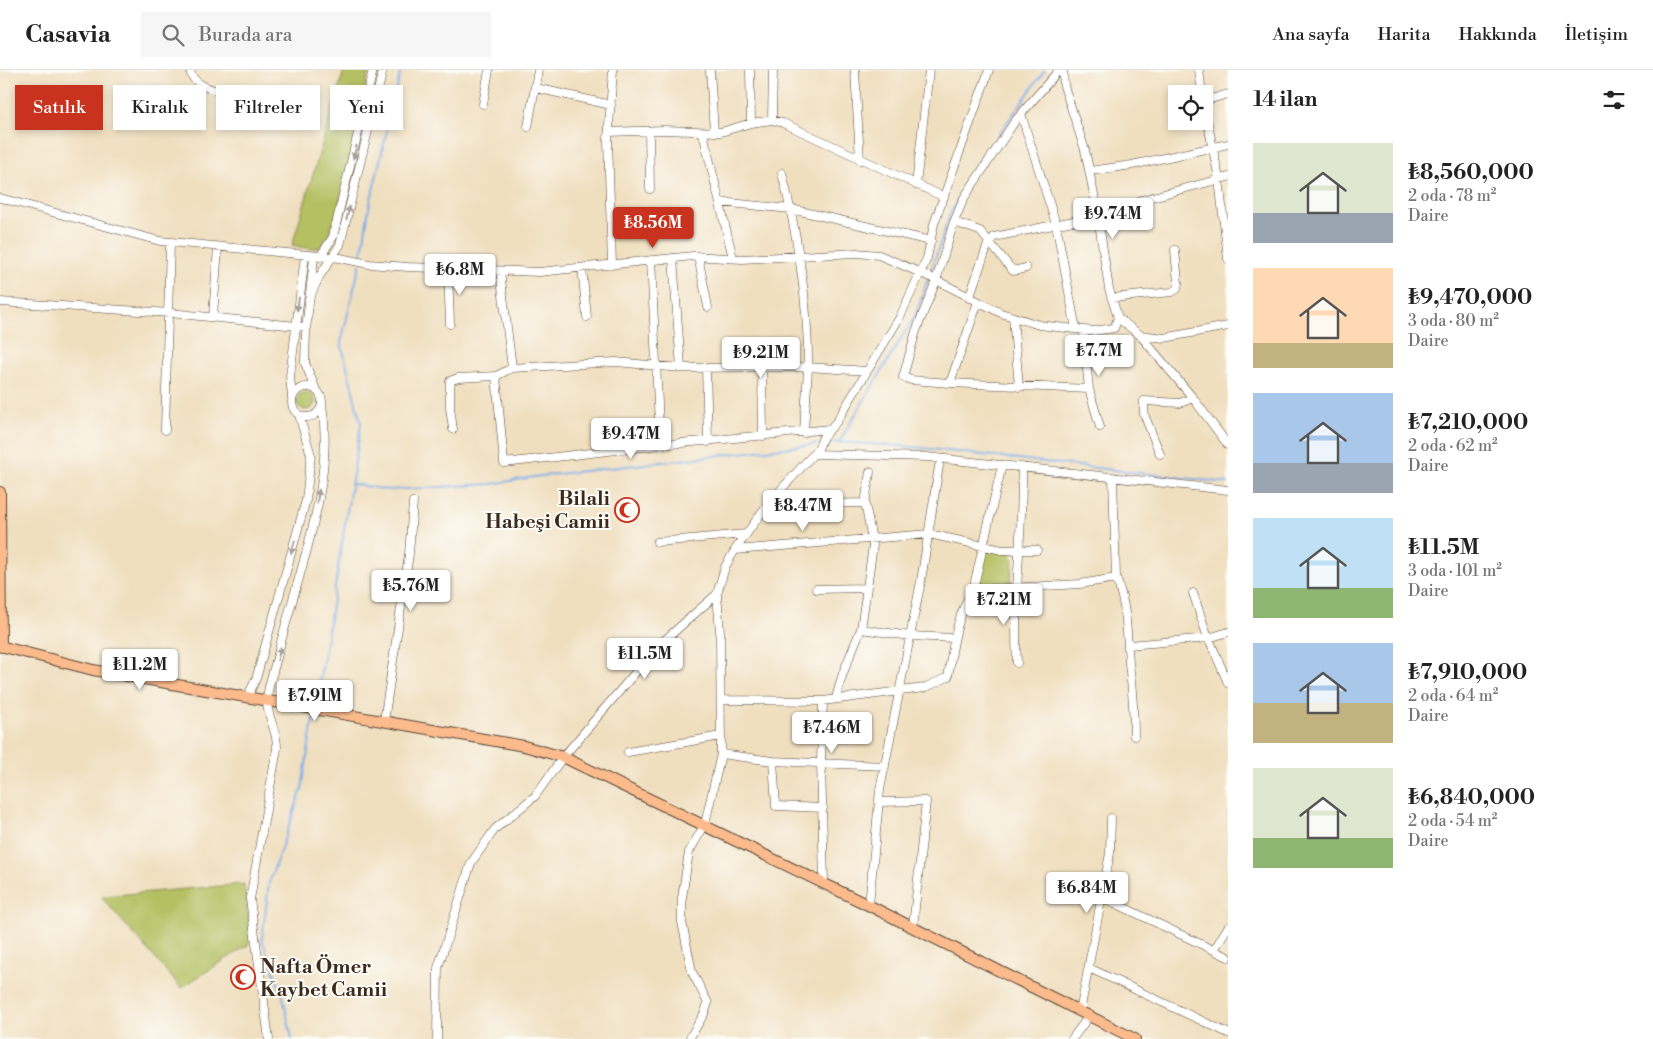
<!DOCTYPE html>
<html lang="tr">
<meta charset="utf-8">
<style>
:root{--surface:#fff;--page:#f6f6f6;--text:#222;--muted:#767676;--line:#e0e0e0;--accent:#c8321e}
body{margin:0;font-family:"Libre Bodoni",serif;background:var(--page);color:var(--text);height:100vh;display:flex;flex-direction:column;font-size:19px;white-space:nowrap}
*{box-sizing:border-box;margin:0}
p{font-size:16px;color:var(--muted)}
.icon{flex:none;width:28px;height:28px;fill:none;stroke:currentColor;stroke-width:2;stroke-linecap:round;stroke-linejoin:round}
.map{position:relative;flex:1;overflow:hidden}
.panel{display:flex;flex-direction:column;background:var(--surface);width:425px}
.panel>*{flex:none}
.banner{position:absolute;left:15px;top:15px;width:475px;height:45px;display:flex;gap:10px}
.tools{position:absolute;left:1168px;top:15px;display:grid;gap:10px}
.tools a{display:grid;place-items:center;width:45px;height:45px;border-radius:0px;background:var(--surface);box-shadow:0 2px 8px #0003;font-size:25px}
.price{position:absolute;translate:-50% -42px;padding:0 11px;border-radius:5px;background:#fff;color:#222;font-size:16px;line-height:32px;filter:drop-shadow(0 1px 2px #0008)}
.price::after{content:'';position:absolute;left:50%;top:30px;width:15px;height:11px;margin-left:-8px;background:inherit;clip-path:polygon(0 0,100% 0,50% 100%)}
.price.selected{background:var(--accent);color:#fff}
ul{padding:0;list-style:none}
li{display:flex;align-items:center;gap:15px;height:125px;padding:0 25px}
li span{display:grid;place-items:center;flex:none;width:140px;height:100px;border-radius:0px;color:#555}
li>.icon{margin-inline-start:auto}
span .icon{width:60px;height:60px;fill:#fffc;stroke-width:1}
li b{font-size:21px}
h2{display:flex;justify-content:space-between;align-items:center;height:60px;padding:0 25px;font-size:21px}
.chip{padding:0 18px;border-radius:0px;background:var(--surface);box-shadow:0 2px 8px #0003;font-size:18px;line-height:45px}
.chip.selected{background:var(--accent);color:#fff}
header{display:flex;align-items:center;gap:30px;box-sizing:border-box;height:70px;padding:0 25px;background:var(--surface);border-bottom:1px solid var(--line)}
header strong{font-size:24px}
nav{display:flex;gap:28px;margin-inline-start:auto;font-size:18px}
.search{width:350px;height:45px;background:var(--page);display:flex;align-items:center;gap:12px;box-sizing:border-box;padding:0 18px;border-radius:0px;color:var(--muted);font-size:19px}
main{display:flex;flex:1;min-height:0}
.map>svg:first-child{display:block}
</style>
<header>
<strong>Casavia</strong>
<div class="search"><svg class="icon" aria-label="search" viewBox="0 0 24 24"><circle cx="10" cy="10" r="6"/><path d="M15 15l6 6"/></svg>Burada ara</div>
<nav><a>Ana sayfa</a><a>Harita</a><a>Hakkında</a><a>İletişim</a></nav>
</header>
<main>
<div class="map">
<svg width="1228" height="969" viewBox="0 0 1228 969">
<rect width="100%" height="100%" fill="#fdfcf7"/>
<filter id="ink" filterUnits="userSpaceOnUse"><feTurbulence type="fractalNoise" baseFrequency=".02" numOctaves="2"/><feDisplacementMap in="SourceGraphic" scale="10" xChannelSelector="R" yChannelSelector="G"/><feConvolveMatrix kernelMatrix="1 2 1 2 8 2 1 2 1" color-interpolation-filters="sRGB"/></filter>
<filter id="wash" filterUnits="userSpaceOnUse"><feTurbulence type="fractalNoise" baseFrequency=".0096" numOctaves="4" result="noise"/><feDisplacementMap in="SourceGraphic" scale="20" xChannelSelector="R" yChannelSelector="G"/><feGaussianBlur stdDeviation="1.12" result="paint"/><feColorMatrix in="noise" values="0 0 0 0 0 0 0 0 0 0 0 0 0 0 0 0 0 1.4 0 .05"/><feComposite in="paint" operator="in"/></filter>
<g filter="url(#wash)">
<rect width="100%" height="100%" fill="#f0dfbf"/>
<path fill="#b4c062" stroke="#787540" d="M344,0h25c-6,30 -30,158 -47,175 -7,7 -21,2 -30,0z
M297 331a9 9 0 1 1 18 0a9 9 0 1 1-18 0Z
M986,480l25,3 2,6 -2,23 -32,3 -2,-3z
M244,814l7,52 -3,9 -67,43 -79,-90 1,-2z"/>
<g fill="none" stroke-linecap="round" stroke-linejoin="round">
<path stroke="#7babe6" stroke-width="2" d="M361,189l8,-51 32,-138
M930,204l20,-60 23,-44 72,-100
M839,372l77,-128 12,-36
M822,374l17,-2 74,5 315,36
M353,414l35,6 103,-6 50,-8 276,-32
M316,636l45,-282 -20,-82 19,-78
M292,969l-9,-42 -21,-58 7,-56 33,-94 12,-76"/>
</g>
</g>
<g filter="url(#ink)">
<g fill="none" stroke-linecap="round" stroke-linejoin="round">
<defs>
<path id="minor" d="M190,0c2,18 31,21 46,26
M710,0l4,62
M750,0l1,53
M855,0l5,90
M1059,0l-44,51 -51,77 -10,24 -18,59 -20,50 -13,46 8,3 39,3 139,6
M1063,0l1,16 21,64 12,60 12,79 9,29 22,17 24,3 64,-12
M1199,0l3,24
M536,18l75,17
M1204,31l24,-7
M483,34l6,-34
M1204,34l15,75 9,80
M1021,44l35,110 20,105
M772,50l1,-50
M528,57l10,-57
M649,61l1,58
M609,62l55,-2 57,2 30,-9 21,-3 11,3 161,74
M703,63l30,125
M1090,101l42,-6 96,-21
M782,103c15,60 27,133 26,195 -1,21 -3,43 -4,65
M916,115l13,-115
M0,128l160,43 180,17 29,6 39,3 131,5 154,-16 49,3 114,-6 23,2 49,21 73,37 38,12 54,6 21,-3 4,-10
M1141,130l87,-23
M720,132l71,7 140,32
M954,152l26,9 33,40 13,-3
M698,186l10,51
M314,187l-8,73 -1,33 11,27
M320,187l13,-20 40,-167
M673,188l8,110
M612,195l-4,-125 5,-70
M582,198l5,49
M448,199l2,55
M500,201l12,97
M969,228l19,-54 6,-7 104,-21
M1112,228l60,-6 5,-3 1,-6 -3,-33
M309,229l10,-22 21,-32 43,-175
M0,232l170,11 136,14
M213,246l5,-69
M1013,247l6,70
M1083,260l6,59 11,38
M1140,265l53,63 35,47
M706,298l2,74
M762,298l1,68
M496,306l8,87 156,-18 -9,-185
M950,313l28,-81
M292 332a15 15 0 1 1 30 0a15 15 0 1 1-30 0Z
M292,328l-2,-22 15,-120
M453,359l-3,-21v-27l8,-3 38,-2 16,-8 104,-6 65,6 127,-1 59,4
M165,360l5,-188
M660,375l170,-16
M814,384l113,3 301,33
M1160,384l-16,-40v-13l36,2 13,-5
M1113,407l3,101c11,27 11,56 13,85 3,24 5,48 5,73
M767,435l98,-2
M657,472l89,-8
M735,480l194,-16 73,16h35
M816,519l50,-1
M973,520l107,-6 36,-6
M1193,523l13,39 22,51
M861,559l49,7 44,2
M1129,575l80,-7 19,-6
M1017,593c-4,-66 6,-131 5,-196
M247,628l9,-19 50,-179 5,-45 -12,-40
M836,628l7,-25 18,-44 12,-84 -8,-42 5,-31
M721,630l102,1 101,-13 24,-11c5,-32 8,-60 25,-87l29,-125
M823,631l-2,61 3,121
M384,651l25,-167 4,-52
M628,682l93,-16
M721,684l52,7 112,5
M773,691l3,45 47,2
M879,732l47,-1 -13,126
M1102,827l126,60
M869,835l11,-115 41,-209 18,-115
M1214,880l14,-23
M1089,898l139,65
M1080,942l30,-159 1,-35
M269,969l-19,-140 27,-150c1,-17 -10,-32 -10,-48 0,-15 10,-40 13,-55 19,-76 55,-163 42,-241
M437,969l1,-71 33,-105 24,-34 40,-33 28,-39 96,-112 58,-51
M689,969l15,-25 4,-11 -16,-31 -10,-50v-24l7,-46 16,-28 16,-70 -1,-122 -3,-38 8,-27 10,-17 32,-45 51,-56 5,-12 14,-16 63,-104 27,-59 7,-34 55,-154
M1072,969l17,-23"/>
<path id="major" d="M0,422l1,155
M0,576l93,24 431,76 39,11 309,150 263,132"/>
</defs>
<use href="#minor" stroke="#564536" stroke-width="9"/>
<use href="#major" stroke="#564536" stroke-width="12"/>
<use href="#minor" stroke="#fff" stroke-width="8"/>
<use href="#major" stroke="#fbbb8d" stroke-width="10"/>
</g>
<defs><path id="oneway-solid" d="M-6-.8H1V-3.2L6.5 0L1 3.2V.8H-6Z" transform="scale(1.25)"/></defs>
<g fill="#a79f9a">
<use href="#oneway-solid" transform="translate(355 82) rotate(104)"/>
<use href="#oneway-solid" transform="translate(348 143) rotate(-76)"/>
<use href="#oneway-solid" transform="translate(298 234) rotate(98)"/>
<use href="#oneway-solid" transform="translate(318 426) rotate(-81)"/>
<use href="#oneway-solid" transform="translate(293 477) rotate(106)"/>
<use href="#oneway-solid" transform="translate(279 584) rotate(-77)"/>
</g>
</g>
<defs>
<symbol id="mosque-ring" viewBox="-11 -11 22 22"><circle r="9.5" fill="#fdfcf7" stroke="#c8321e" stroke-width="1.5"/><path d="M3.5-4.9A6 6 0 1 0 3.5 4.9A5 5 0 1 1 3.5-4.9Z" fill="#c8321e"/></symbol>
</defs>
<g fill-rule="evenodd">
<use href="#mosque-ring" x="613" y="426" width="28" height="28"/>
<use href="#mosque-ring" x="229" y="893" width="28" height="28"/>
</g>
<g text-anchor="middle" stroke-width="4" stroke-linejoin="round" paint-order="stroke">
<g font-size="20" font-weight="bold" fill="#3b2a1e" stroke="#fdfcf7" text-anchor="end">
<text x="610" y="435">Bilali<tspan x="610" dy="23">Habeşi Camii</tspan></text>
<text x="260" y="903" text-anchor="start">Nafta Ömer<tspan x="260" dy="23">Kaybet Camii</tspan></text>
</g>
</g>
</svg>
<div class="tools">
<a><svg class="icon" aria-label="locate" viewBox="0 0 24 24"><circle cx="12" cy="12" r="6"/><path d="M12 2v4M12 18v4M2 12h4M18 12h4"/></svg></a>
</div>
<b class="price" style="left:1113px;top:170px">₺9.74M</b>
<b class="price selected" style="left:653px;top:179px">₺8.56M</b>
<b class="price" style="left:460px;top:226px">₺6.8M</b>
<b class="price" style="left:1099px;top:307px">₺7.7M</b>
<b class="price" style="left:761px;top:309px">₺9.21M</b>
<b class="price" style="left:631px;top:390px">₺9.47M</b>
<b class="price" style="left:803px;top:462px">₺8.47M</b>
<b class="price" style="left:411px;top:542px">₺5.76M</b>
<b class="price" style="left:1004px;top:556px">₺7.21M</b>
<b class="price" style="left:645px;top:610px">₺11.5M</b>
<b class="price" style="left:140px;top:621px">₺11.2M</b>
<b class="price" style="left:315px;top:652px">₺7.91M</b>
<b class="price" style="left:832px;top:684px">₺7.46M</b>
<b class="price" style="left:1087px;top:844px">₺6.84M</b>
<div class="banner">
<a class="chip selected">Satılık</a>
<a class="chip">Kiralık</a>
<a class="chip">Filtreler</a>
<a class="chip">Yeni</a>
</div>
</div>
<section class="panel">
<h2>14 ilan<svg class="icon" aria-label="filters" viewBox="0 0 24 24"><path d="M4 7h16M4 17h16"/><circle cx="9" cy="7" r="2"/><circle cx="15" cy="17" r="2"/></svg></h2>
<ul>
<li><span style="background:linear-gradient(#dfe7d0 70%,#9aa5b1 0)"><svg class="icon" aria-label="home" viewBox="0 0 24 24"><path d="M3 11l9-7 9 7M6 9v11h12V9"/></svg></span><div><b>₺8,560,000</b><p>2 oda · 78 m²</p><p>Daire</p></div></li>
<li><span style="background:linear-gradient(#ffd9b3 75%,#c2b280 0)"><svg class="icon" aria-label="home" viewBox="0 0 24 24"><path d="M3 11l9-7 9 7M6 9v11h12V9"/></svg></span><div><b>₺9,470,000</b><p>3 oda · 80 m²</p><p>Daire</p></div></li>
<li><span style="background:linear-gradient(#a9c7e8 70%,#9aa5b1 0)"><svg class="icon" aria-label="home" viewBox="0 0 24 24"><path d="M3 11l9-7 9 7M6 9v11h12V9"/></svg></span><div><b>₺7,210,000</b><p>2 oda · 62 m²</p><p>Daire</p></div></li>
<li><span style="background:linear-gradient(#bfe0f5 70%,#8fb573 0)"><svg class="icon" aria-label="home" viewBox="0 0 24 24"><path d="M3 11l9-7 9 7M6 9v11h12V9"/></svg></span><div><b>₺11.5M</b><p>3 oda · 101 m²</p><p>Daire</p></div></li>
<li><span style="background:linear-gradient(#a9c7e8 60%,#c2b280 0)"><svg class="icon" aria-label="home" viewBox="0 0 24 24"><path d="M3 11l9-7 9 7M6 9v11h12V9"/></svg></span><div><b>₺7,910,000</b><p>2 oda · 64 m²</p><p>Daire</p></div></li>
<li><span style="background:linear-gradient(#dfe7d0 70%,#8fb573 0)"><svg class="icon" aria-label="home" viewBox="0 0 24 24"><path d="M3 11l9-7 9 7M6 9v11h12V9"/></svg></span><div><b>₺6,840,000</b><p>2 oda · 54 m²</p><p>Daire</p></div></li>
</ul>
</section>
</main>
